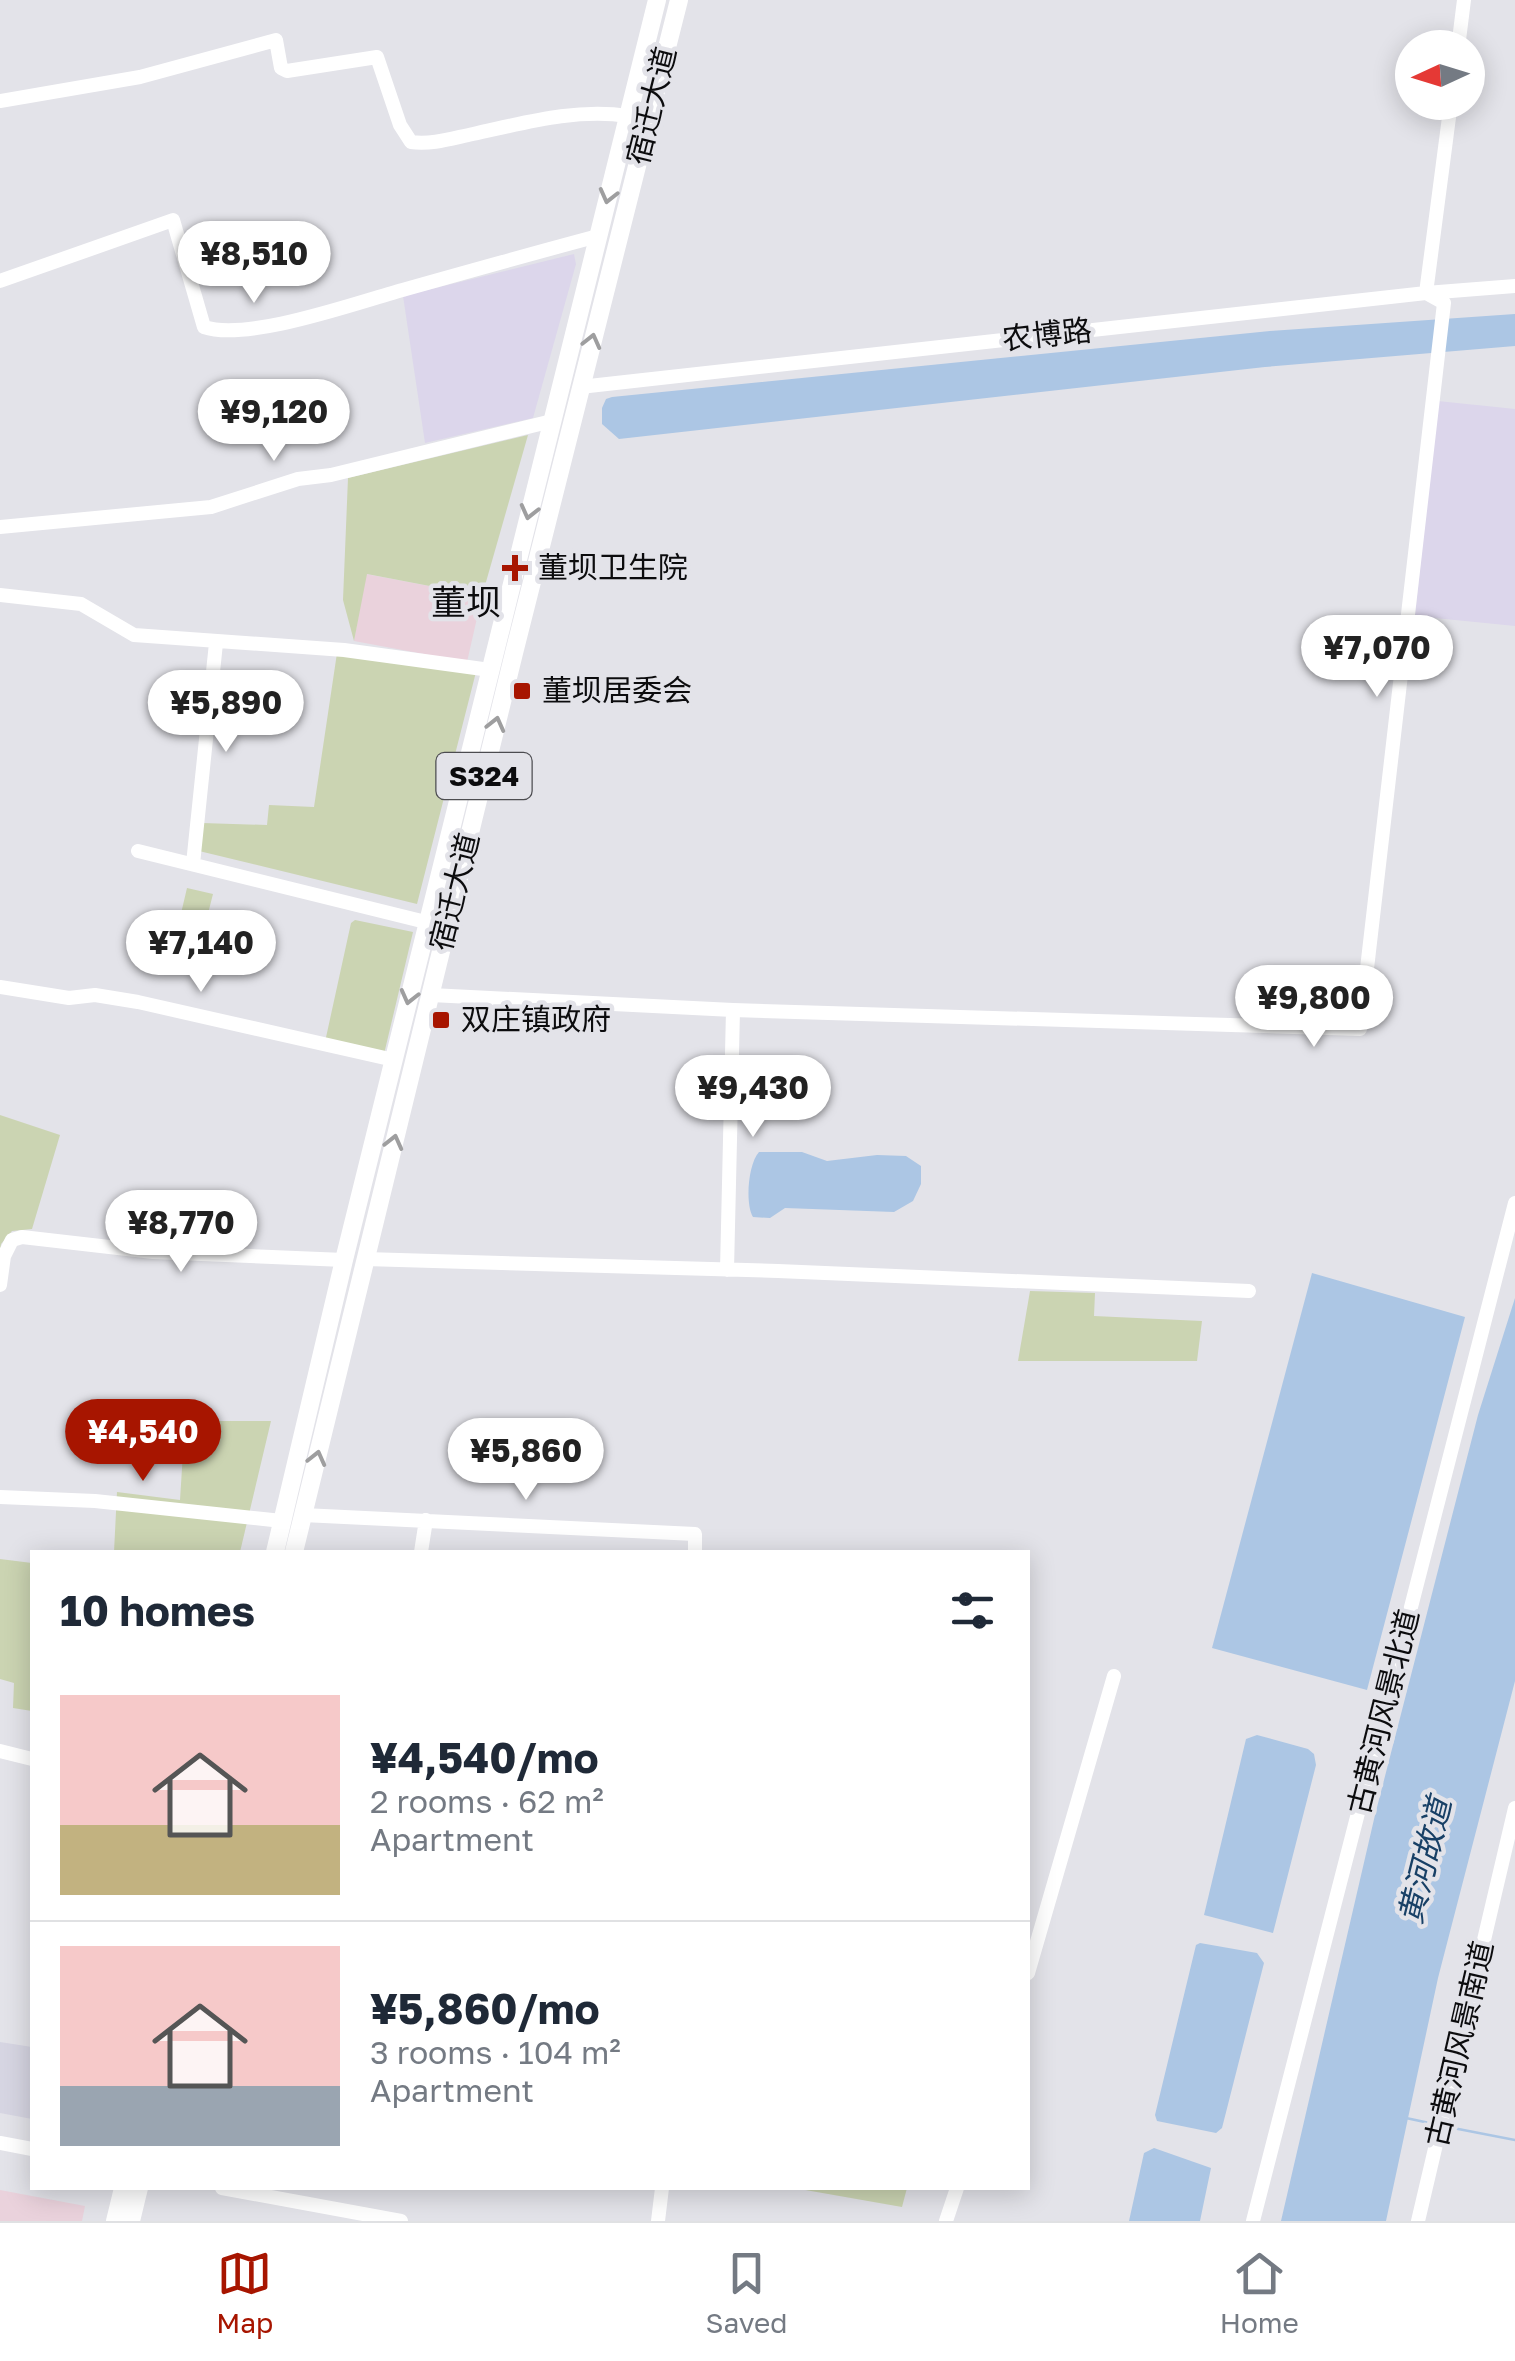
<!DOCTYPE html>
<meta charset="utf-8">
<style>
:root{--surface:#fff;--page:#f6f6f7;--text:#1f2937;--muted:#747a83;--line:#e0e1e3;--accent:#a71500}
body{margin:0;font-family:"Golos Text","Noto Sans SC",sans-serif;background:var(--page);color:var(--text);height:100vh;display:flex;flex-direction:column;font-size:38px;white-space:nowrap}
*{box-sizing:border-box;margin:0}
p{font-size:32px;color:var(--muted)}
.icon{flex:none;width:55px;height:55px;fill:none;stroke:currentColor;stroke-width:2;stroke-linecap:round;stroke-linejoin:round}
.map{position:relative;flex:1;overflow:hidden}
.side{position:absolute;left:30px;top:1550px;width:1000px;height:640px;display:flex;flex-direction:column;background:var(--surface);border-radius:0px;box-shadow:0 5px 25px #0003}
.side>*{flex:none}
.needle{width:65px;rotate:266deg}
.controls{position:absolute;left:1395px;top:30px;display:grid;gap:20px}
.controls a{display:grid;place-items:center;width:90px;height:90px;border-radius:50%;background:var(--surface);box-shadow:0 5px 25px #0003;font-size:50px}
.price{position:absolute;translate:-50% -85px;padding:0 22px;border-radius:35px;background:#fff;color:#222;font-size:32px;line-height:65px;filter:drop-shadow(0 2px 5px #0008)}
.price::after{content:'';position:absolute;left:50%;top:60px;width:30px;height:22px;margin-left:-15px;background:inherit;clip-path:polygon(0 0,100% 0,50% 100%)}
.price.selected{background:var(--accent);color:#fff}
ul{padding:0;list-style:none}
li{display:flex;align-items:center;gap:30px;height:250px;padding:0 30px}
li+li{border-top:2px solid var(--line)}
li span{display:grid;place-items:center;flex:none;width:280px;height:200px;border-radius:0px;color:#555}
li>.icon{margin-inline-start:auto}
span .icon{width:120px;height:120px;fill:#fffc;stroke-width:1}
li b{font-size:42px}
h2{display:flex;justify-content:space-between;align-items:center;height:120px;padding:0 30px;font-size:42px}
.tab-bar{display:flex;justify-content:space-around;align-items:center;height:140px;border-top:2px solid var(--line);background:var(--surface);font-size:28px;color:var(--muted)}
.tab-bar a{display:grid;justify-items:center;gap:5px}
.tab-bar .selected{color:var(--accent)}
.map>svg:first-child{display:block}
</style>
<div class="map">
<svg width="1515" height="2221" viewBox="0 0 1515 2221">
<rect width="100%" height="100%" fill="#e3e3e9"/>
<path fill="#ead2dc" d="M366,574l116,22 -15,66 -113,-21z
M0,2190l85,16 -3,15h-82z"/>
<path fill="#dcd6eb" d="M574,254l2,10 -43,154 -108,25 -22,-147z
M1438,401l77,8v217l-100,-10z"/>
<path fill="#d6d5e2" d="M0,2042l32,5v72l-32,-6z"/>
<path fill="#cbd4b2" d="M528,435l-46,161 -115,-22 -13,67 -11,-41 5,-122z
M337,653l139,19 -59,232 -218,-53 3,-28 65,2 2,-20 45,2z
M187,888l26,6 -13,51 -25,-6z
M355,920l58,12 -29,122 -59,-12 26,-119z
M0,1115l60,20 -28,94 -20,2 -11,13 -1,7z
M1030,1291l65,2 -1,23 108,5 -5,40h-179z
M185,1421h86l-31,131h-126l3,-60 63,8z
M0,1559l32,4v148l-19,-3 1,-25 -14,-4z
M794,2188h113l-5,19z"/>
<path fill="#acc6e4" d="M1515,314v32l-250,21 -646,72 -17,-15v-16l4,-9 6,-2 658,-66z
M759,1152h43l25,9 50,-6 29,1 15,10v18l-8,17 -19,11 -109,-4 -15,10 -17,-1c-8,-13 -5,-53 6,-65z
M1312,1273l153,44 -98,373 -155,-42z
M1515,1298v383l-77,297 -52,243h-105l94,-406 103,-400z
M1257,1735l51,14 6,5 2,11 -43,168 -69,-18 42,-176z
M1200,1943l57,10 7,10 -42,165 -6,5 -59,-12 -2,-6 41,-170z
M1154,2148l57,20 -11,53h-71l15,-68z"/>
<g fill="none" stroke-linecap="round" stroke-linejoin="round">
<path stroke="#acc6e4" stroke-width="2.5" d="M1406,2118l28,6
M1448,2127l67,13"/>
<path stroke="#fff" stroke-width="14" d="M1458,48l6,-48
M0,101l140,-24 136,-37 5,28 6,3 90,-14 23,68 11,17c21,3 42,-4 62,-8 51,-11 103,-26 155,-18
M0,281l173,-61 31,107c44,15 154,-25 202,-38 64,-18 128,-36 192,-53
M580,387l846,-94 89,-7
M0,527l211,-20 87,-28 33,-4 221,-54
M0,595l81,9 53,31 210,15 146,20
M138,851l308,76
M193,864l23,-221
M0,987l69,11 26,-3 43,7 256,58
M431,995l302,15 627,19 84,-726 -18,-10 25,-191
M365,1259l413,12 471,20
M727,1270l6,-260
M0,1285l4,-29 8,-16 10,-3 131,15 191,8
M0,1497l95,4 187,20
M303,1515l392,19v18
M421,1552l5,-32
M0,1751l32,8
M1028,1973l86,-297
M0,2143l32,6
M222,2188l179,33
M658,2221l4,-33
M946,2221l11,-33
M1253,2221l262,-1018
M1418,2221l97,-413"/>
<path stroke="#fff" stroke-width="18" d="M275,1552l69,-292 313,-1260
M294,1552l220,-899 165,-653
M115,2221l8,-33
M131,2221l8,-33"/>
</g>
<defs><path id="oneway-chevron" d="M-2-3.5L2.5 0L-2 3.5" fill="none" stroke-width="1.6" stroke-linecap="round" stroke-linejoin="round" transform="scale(2.5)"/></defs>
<g stroke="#9e9e9f">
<use href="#oneway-chevron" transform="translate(608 196) rotate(104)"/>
<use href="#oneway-chevron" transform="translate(592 341) rotate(-76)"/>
<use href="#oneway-chevron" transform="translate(529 512) rotate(104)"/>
<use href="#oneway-chevron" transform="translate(496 724) rotate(-76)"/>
<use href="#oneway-chevron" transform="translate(409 997) rotate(104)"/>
<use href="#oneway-chevron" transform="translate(394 1142) rotate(-76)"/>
<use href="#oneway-chevron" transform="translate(317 1458) rotate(-76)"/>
</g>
<g fill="#a71500" stroke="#e3e3e9" stroke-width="4">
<path d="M510 553h10v10h10v10h-10v10h-10v-10h-10v-10h10z"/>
<rect x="512" y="681" width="20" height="20" rx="5"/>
<rect x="431" y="1010" width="20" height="20" rx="5"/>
</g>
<g text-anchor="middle" stroke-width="9" stroke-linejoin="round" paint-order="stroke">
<rect fill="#e3e3e9" stroke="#4c4c50" stroke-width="2.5" x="436.5" y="753" width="95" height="46" rx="8"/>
<g font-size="28" font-weight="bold" fill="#0c0c0e">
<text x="484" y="786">S324</text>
</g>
<g font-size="30" fill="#0c0c0e" stroke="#e3e3e9">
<text transform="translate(652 106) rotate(-76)" y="10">宿迁大道</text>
<text transform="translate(1047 335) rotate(-6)" y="10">农博路</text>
<text transform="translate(455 892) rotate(-76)" y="10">宿迁大道</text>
<text transform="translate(1384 1712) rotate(-76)" y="10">古黄河风景北道</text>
<text transform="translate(1460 2044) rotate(-77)" y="10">古黄河风景南道</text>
</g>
<g font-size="30" fill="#0c0c0e" stroke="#e3e3e9" text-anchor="start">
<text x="538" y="578">董坝卫生院</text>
<text x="542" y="701">董坝居委会</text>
<text x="461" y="1030">双庄镇政府</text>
</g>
<g font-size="32" font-style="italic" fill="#184066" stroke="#e3e3e9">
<text transform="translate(1425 1861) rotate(-76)" y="11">黄河故道</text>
</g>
<g font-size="35" fill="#0c0c0e" stroke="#e3e3e9">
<text x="466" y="615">董坝</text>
</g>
</g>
</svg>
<div class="controls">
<a><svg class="needle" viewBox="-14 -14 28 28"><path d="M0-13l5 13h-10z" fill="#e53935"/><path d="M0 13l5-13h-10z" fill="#747a83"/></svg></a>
</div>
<b class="price" style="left:254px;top:306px">¥8,510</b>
<b class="price" style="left:274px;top:464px">¥9,120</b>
<b class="price" style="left:1377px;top:700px">¥7,070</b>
<b class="price" style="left:226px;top:755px">¥5,890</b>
<b class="price" style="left:201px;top:995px">¥7,140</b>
<b class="price" style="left:1314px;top:1050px">¥9,800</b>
<b class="price" style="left:753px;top:1140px">¥9,430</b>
<b class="price" style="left:181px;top:1275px">¥8,770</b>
<b class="price selected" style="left:143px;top:1484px">¥4,540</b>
<b class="price" style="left:526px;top:1503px">¥5,860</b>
<section class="side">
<h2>10 homes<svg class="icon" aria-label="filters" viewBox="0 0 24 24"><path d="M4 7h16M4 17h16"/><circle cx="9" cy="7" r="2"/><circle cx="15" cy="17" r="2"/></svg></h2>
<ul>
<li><span style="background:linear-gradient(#f6c9c9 65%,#c2b280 0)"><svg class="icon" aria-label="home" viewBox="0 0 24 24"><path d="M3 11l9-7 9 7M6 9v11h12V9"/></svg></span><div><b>¥4,540/mo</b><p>2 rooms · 62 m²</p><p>Apartment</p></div></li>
<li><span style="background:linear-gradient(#f6c9c9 70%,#9aa5b1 0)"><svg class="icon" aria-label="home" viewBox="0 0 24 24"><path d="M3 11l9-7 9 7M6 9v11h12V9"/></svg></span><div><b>¥5,860/mo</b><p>3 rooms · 104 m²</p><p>Apartment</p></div></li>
</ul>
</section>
</div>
<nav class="tab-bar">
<a class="selected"><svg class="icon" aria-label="map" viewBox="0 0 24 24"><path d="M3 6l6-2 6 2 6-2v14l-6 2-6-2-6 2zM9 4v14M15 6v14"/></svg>Map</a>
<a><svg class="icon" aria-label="saved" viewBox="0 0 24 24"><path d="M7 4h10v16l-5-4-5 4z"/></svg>Saved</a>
<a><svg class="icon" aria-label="home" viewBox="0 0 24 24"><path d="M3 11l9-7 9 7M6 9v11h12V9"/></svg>Home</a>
</nav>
